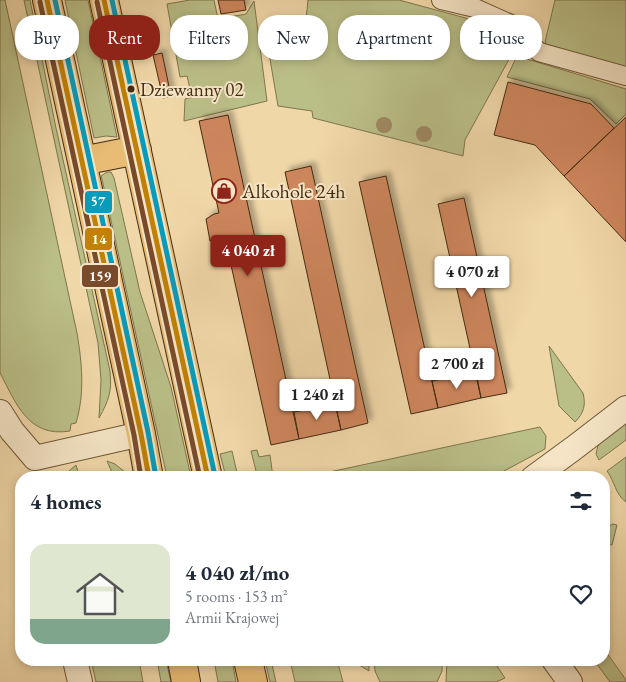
<!DOCTYPE html>
<meta charset="utf-8">
<style>
:root{--surface:#fff;--page:#f6f6f7;--text:#1f2937;--muted:#747a83;--line:#e0e1e3;--accent:#8f2418}
body{margin:0;font-family:"EB Garamond",serif;background:var(--page);color:var(--text);height:100vh;display:flex;flex-direction:column;font-size:19px;white-space:nowrap}
*{box-sizing:border-box;margin:0}
p{font-size:16px;color:var(--muted)}
.icon{flex:none;width:28px;height:28px;fill:none;stroke:currentColor;stroke-width:2;stroke-linecap:round;stroke-linejoin:round}
.map{position:relative;flex:1;overflow:hidden}
.panel{position:absolute;left:15px;top:471px;width:595px;height:195px;display:flex;flex-direction:column;background:var(--surface);border-radius:20px;box-shadow:0 2px 8px #0003}
.panel>*{flex:none}
.guide{position:absolute;left:15px;top:15px;width:596px;height:45px;display:flex;gap:10px}
.price{position:absolute;translate:-50% -42px;padding:0 11px;border-radius:5px;background:#fff;color:#222;font-size:16px;line-height:32px;filter:drop-shadow(0 1px 2px #0008)}
.price::after{content:'';position:absolute;left:50%;top:30px;width:15px;height:11px;margin-left:-8px;background:inherit;clip-path:polygon(0 0,100% 0,50% 100%)}
.price.selected{background:var(--accent);color:#fff}
ul{padding:0;list-style:none}
li{display:flex;align-items:center;gap:15px;height:125px;padding:0 15px}
li+li{border-top:1px solid var(--line)}
li span{display:grid;place-items:center;flex:none;width:140px;height:100px;border-radius:15px;color:#555}
li>.icon{margin-inline-start:auto}
span .icon{width:60px;height:60px;fill:#fffc;stroke-width:1}
li b{font-size:21px}
h2{display:flex;justify-content:space-between;align-items:center;height:60px;padding:0 15px;font-size:21px}
.pill{padding:0 18px;border-radius:20px;background:var(--surface);box-shadow:0 2px 8px #0003;font-size:18px;line-height:45px}
.pill.selected{background:var(--accent);color:#fff}
.map>svg:first-child{display:block}
</style>
<div class="map">
<svg width="626" height="682" viewBox="0 0 626 682">
<defs>
<filter id="shadow"><feDropShadow dx="4.5" dy="-4.5" stdDeviation="2.5" flood-color="#0004"/></filter>
</defs>
<rect width="100%" height="100%" fill="#f0d7a8"/>
<filter id="stains"><feTurbulence type="fractalNoise" baseFrequency=".004" numOctaves="4"/><feColorMatrix values="0 0 0 0 .2 0 0 0 0 .09 0 0 0 0 .02 0 0 0 .5 -.17"/></filter>
<radialGradient id="worn" r=".72"><stop offset=".6" stop-color="#630" stop-opacity="0"/><stop offset="1" stop-color="#630" stop-opacity=".3"/></radialGradient>
<path fill="#babe87" stroke="#7f754c" d="M0,0h5l72,333c5,30 8,60 -1,90l-5,1 -1,7c-42,7 -54,-28 -70,-58z
M24,0h6l26,128 54,243c2,21 -1,29 -11,47l2,-38 -3,-37z
M65,0h23l29,137 -11,-1 -12,2z
M190,0h24l4,19 28,-5 8,-13 13,100 -83,20 1,-22 7,-2 -5,-21 -7,1 -13,-73z
M308,0h91l74,20 13,31 27,1 -48,88 -2,16 -150,-38 -1,-7 -34,-5 -14,-82 42,-5z
M555,0h71v67l-78,-20 -3,-5z
M517,56l109,33v25l-10,10 -26,-25 -83,-22z
M107,172h4l3,6 26,114 31,95 20,90h-24l-65,-298 -1,-3z
M549,346l34,47c3,12 1,20 -8,29l-16,-16z
M626,423v17l-27,20 -3,-6 2,-9z
M540,427l6,9 -1,13 -52,28h-187z
M257,450l2,7 11,-2 3,22h-13l-4,-6 -5,-20z
M232,451l6,26h-12l-6,-23z
M626,457v45c-11,-8 -11,-20 -19,-31z
M107,461l8,3 16,13h-17z
M76,465l3,10 9,-3 4,5h-30z
M613,524l4,1 -5,20 -6,-1 -2,9v-25z
M604,649l22,31v2h-16l-16,-22h10z
M91,660h48l4,22h-47z
M157,660h9l5,22h-10z
M214,660h18l4,22h-18z
M265,660h6l5,22h-6z
M290,660h47l6,22h-48z
M351,660h18v11z
M374,660h68v11l-5,11h-57l-5,-11z
M447,660h46l12,18 -9,4h-50z"/>
<path fill="#cd855c" stroke="#442c11" filter="url(#shadow)" d="M218,0h26l2,10 -25,4z
M162,53l9,43 -8,2 -10,-43z
M508,82l83,22 23,24 -50,48 -29,-31 -41,-10z
M228,115l71,324 -28,6 -46,-207 -15,3 -4,-22 8,-5 5,-1 -20,-92z
M626,117v125l-62,-66z
M311,166l57,257 -27,7 -56,-258z
M386,176l52,232 -27,6 -52,-232z
M464,198l43,195 -26,5 -43,-194z
M476,372l5,26 -43,10 -6,-27z
M335,403l6,27 -42,9 -5,-27z"/>
<g fill="none" stroke-linecap="round" stroke-linejoin="round">
<defs>
<path id="pedestrian" d="M441,0l34,8 38,17 26,27 87,24"/>
<path id="minor" d="M0,412l12,19 23,27
M35,458l106,-24
M533,478l41,-30 52,-40
M75,660l5,22
M554,660l16,22"/>
<path id="primary" d="M47,0l94,434 8,44
M104,0l104,478
M82,161l55,-11
M182,660l4,22
M248,660l5,22"/>
</defs>
<use href="#pedestrian" stroke="#6f5737" stroke-width="20"/>
<use href="#minor" stroke="#6f5737" stroke-width="26"/>
<use href="#primary" stroke="#442c11" stroke-width="30"/>
<use href="#pedestrian" stroke="#f5e5c6" stroke-width="18"/>
<use href="#minor" stroke="#f5e5c6" stroke-width="24"/>
<use href="#primary" stroke="#e8bc74" stroke-width="28"/>
<defs>
<path id="bus-1" d="M47,0l94,434 8,44
M104,0l104,478"/>
<path id="bus-2" d="M40,2l94,433 7,43
M97,2l103,476"/>
<path id="bus-3" d="M55,0l93,432 8,45
M112,0l103,476"/>
</defs>
<use href="#bus-1" stroke="#f5e5c6" stroke-width="9"/>
<use href="#bus-2" stroke="#f5e5c6" stroke-width="9"/>
<use href="#bus-3" stroke="#f5e5c6" stroke-width="9"/>
<use href="#bus-1" stroke="#c18105" stroke-width="5"/>
<use href="#bus-2" stroke="#7a4b2a" stroke-width="5"/>
<use href="#bus-3" stroke="#079cbb" stroke-width="5"/>
</g>
<g fill="#9f8962">
<circle cx="384" cy="125" r="8"/>
<circle cx="424" cy="134" r="8"/>
</g>
<defs>
<symbol id="shop-ring" viewBox="-11 -11 22 22"><circle r="9.5" fill="#f5e5c6" stroke="#8f2418" stroke-width="1.5"/><path d="M-5-2.5h2.3a2.7 3.5 0 0 1 5.4 0H5L5.5 6h-11ZM-1.5-2.5h3a1.5 2.3 0 0 0-3 0Z" fill="#8f2418"/></symbol>
</defs>
<g fill-rule="evenodd">
<use href="#shop-ring" x="210" y="177" width="28" height="28"/>
</g>
<circle fill="#442c11" stroke="#f5e5c6" stroke-width="2" cx="131" cy="89" r="4.5"/>
<g text-anchor="middle" stroke-width="4" stroke-linejoin="round" paint-order="stroke">
<g font-size="19" fill="#442c11" stroke="#f5e5c6" text-anchor="start">
<text x="140" y="96">Dziewanny 02</text>
</g>
<g font-size="20" fill="#442c11" stroke="#f5e5c6" text-anchor="start">
<text x="242" y="198">Alkohole 24h</text>
</g>
</g>
<g stroke="#f5e5c6" stroke-width="2">
<rect x="84" y="190" width="29" height="24" rx="5" fill="#079cbb"/>
<rect x="84" y="227" width="29" height="24" rx="5" fill="#c18105"/>
<rect x="81" y="264" width="38" height="24" rx="5" fill="#7a4b2a"/>
</g>
<g font-size="14" text-anchor="middle" font-weight="bold" fill="#fff">
<text x="98" y="206">57</text>
<text x="99" y="244">14</text>
<text x="100" y="281">159</text>
</g>
<rect width="100%" height="100%" filter="url(#stains)"/>
<rect width="100%" height="100%" fill="url(#worn)"/>
</svg>
<b class="price selected" style="left:248px;top:277px">4 040 zł</b>
<b class="price" style="left:472px;top:298px">4 070 zł</b>
<b class="price" style="left:457px;top:390px">2 700 zł</b>
<b class="price" style="left:317px;top:421px">1 240 zł</b>
<div class="guide">
<a class="pill">Buy</a>
<a class="pill selected">Rent</a>
<a class="pill">Filters</a>
<a class="pill">New</a>
<a class="pill">Apartment</a>
<a class="pill">House</a>
</div>
<section class="panel">
<h2>4 homes<svg class="icon" aria-label="filters" viewBox="0 0 24 24"><path d="M4 7h16M4 17h16"/><circle cx="9" cy="7" r="2"/><circle cx="15" cy="17" r="2"/></svg></h2>
<ul>
<li><span style="background:linear-gradient(#dfe7d0 75%,#7fa58c 0)"><svg class="icon" aria-label="home" viewBox="0 0 24 24"><path d="M3 11l9-7 9 7M6 9v11h12V9"/></svg></span><div><b>4 040 zł/mo</b><p>5 rooms · 153 m²</p><p>Armii Krajowej</p></div><svg class="icon" aria-label="heart" viewBox="0 0 24 24"><path d="M12 20l-8-8c-3-5 5-10 8-4 3-6 11-1 8 4z"/></svg></li>
</ul>
</section>
</div>
